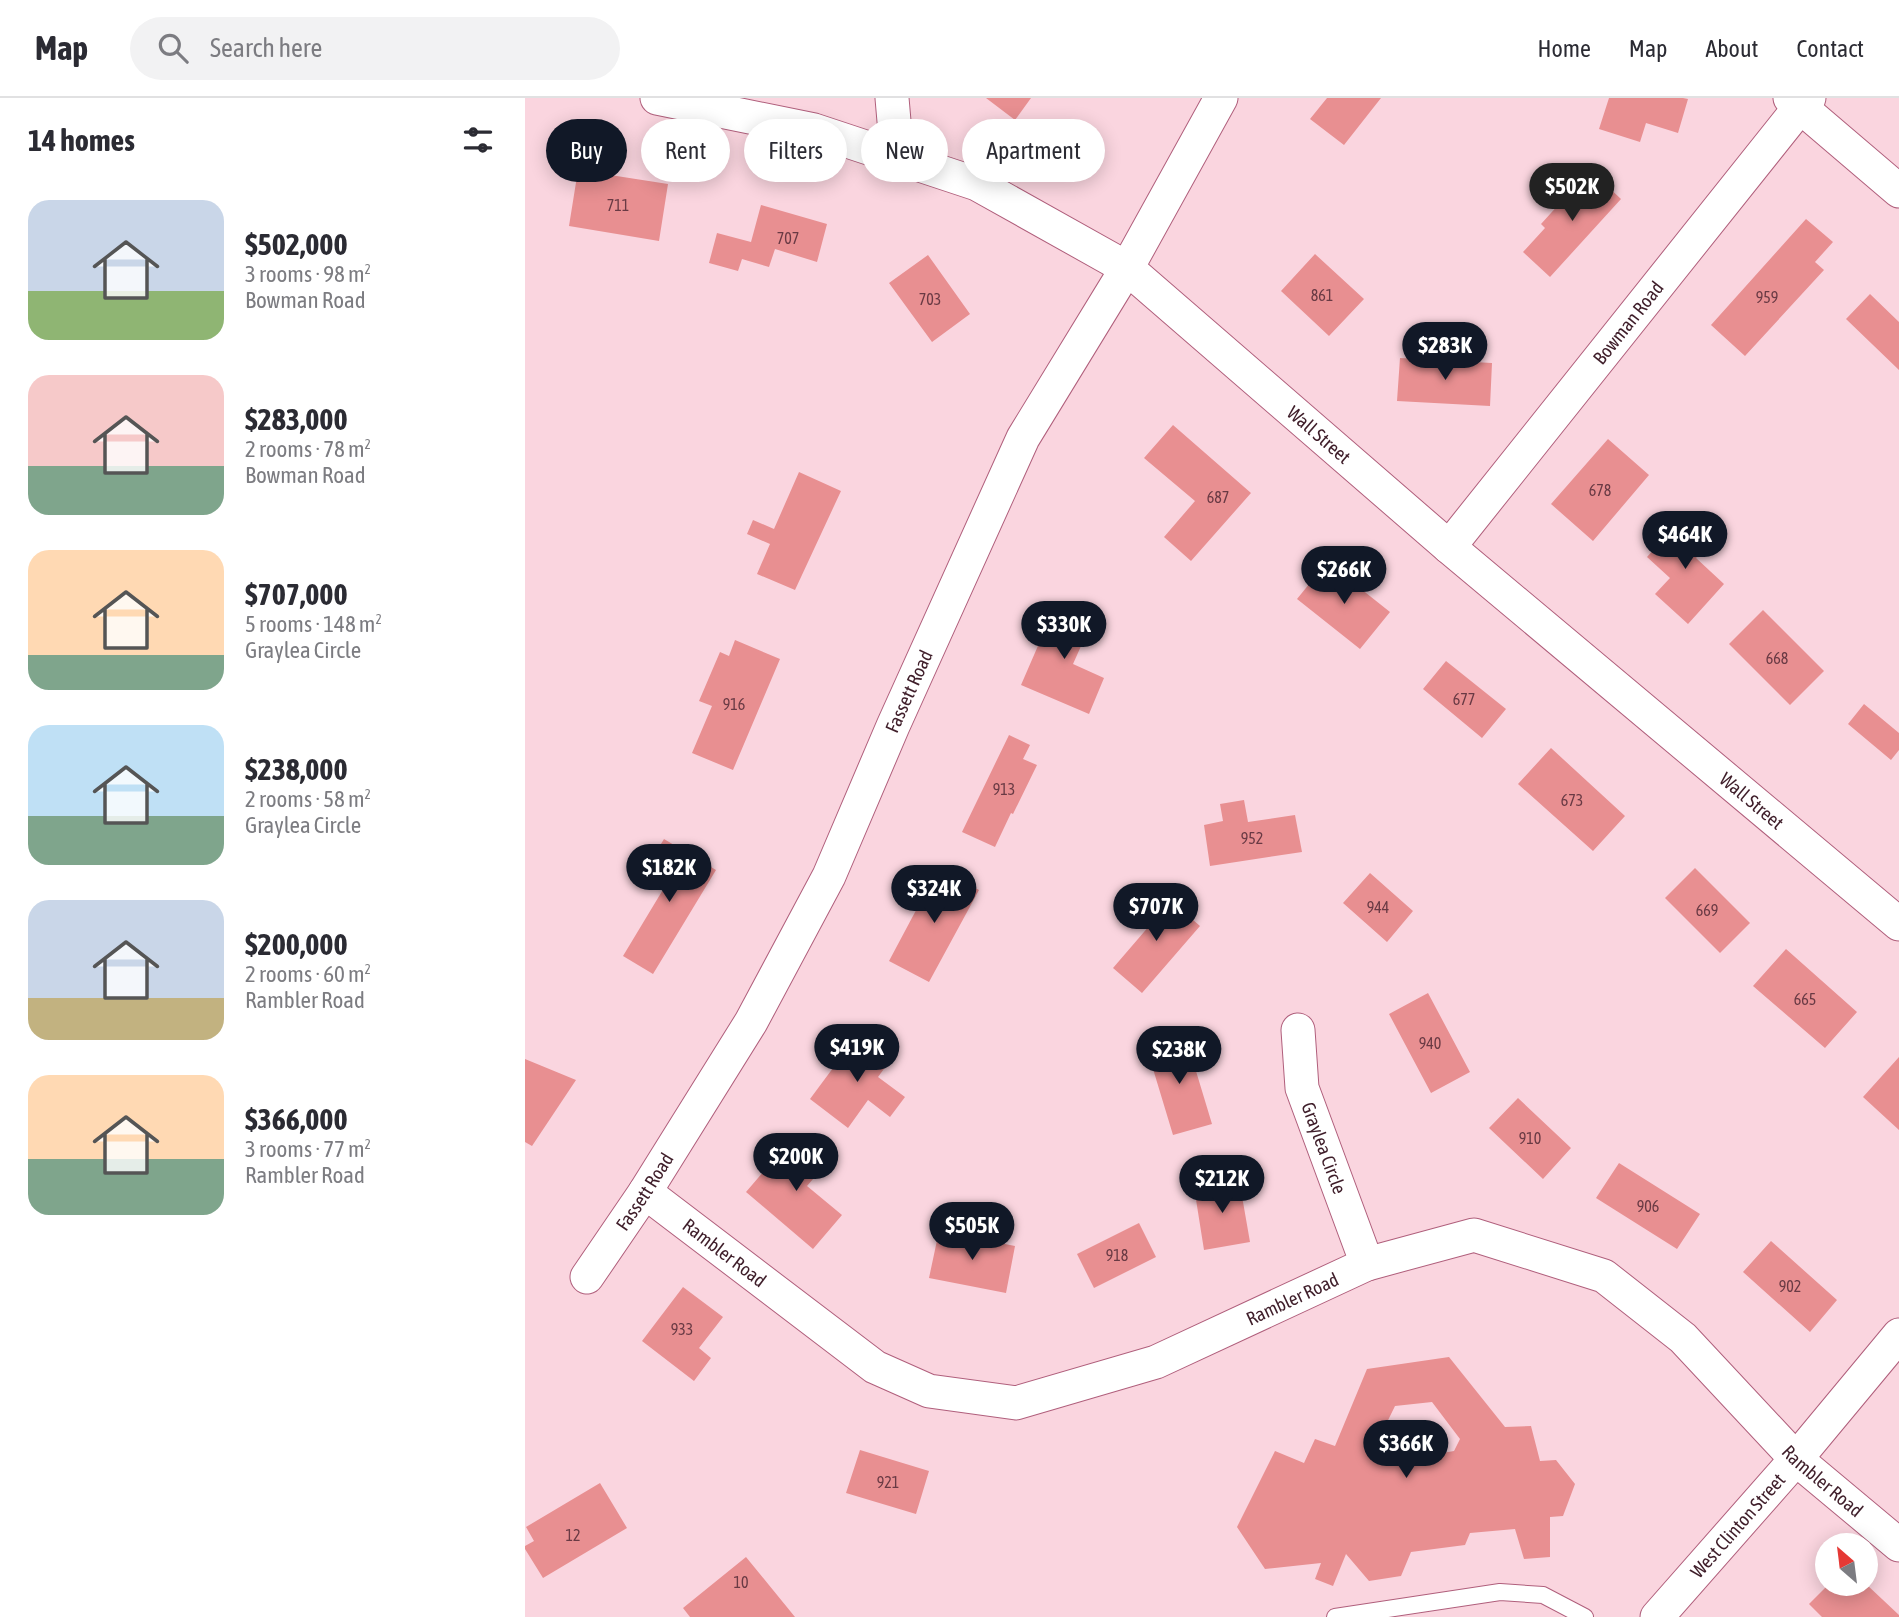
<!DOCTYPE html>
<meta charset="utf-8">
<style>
:root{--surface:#fff;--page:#f2f2f3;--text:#2b2b33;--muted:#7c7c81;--line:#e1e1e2;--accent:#111827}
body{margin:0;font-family:"Asap Condensed",sans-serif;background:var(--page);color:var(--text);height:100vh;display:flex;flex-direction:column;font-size:26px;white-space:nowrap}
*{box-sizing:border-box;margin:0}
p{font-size:23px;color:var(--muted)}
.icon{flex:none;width:38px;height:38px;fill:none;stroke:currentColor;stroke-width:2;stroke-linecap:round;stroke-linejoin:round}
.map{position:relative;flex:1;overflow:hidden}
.details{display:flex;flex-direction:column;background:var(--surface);width:525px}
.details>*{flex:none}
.banner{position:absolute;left:21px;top:21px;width:665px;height:63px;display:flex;gap:14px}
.needle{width:46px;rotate:332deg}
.fabs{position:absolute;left:1290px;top:1435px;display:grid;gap:14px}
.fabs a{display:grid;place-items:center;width:63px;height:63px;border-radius:50%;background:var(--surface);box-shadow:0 4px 18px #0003;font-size:35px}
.price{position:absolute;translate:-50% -60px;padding:0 16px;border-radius:24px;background:var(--accent);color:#fff;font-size:23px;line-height:46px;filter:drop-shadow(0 2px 4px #0008)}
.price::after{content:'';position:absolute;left:50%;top:42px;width:21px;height:16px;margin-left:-10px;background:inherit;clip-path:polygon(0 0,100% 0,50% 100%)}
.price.on{background:#222;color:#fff}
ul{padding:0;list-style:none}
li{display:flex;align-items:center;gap:21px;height:175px;padding:0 28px}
li span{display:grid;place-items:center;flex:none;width:196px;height:140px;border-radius:21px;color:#555}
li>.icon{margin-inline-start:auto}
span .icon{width:84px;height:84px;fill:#fffc;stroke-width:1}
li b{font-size:30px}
h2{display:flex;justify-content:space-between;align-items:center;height:84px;padding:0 28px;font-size:30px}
.tag{padding:0 24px;border-radius:32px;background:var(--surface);box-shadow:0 4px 18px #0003;font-size:24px;line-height:63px}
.tag.on{background:var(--accent);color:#fff}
header{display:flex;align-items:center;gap:42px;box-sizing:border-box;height:98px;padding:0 35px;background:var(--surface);border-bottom:2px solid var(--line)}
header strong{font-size:33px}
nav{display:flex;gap:38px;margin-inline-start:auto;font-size:24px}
.search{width:490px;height:63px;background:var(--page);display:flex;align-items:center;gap:18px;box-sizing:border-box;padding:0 24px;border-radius:38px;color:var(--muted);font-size:26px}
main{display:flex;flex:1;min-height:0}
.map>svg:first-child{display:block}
</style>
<header>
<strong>Map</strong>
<div class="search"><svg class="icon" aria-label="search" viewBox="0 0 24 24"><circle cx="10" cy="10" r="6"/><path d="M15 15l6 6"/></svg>Search here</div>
<nav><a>Home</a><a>Map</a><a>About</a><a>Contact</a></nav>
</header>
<main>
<section class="details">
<h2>14 homes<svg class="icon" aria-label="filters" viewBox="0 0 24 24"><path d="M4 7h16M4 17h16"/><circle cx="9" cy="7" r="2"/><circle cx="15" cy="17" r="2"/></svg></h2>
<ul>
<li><span style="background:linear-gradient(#c9d6e8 65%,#8fb573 0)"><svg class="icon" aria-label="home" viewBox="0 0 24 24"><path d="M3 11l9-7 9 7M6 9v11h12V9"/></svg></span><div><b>$502,000</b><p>3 rooms · 98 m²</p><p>Bowman Road</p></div></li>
<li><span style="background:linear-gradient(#f6c9c9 65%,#7fa58c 0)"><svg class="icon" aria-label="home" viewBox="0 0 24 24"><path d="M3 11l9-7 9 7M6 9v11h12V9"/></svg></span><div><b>$283,000</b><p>2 rooms · 78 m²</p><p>Bowman Road</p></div></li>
<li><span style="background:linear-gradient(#ffd9b3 75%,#7fa58c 0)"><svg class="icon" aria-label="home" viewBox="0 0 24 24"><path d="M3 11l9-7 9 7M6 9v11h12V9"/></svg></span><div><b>$707,000</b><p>5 rooms · 148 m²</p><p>Graylea Circle</p></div></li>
<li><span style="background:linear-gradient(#bfe0f5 65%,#7fa58c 0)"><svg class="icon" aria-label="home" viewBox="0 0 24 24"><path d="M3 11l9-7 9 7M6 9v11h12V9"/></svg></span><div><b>$238,000</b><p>2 rooms · 58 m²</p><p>Graylea Circle</p></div></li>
<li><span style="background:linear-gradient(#c9d6e8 70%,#c2b280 0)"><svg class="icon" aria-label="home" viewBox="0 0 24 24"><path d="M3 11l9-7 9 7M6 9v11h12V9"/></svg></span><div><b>$200,000</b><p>2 rooms · 60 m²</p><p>Rambler Road</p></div></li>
<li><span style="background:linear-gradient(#ffd9b3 60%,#7fa58c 0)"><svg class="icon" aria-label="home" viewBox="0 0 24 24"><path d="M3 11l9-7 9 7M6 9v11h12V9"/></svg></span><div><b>$366,000</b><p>3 rooms · 77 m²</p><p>Rambler Road</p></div></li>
</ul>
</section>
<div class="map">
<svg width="1374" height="1519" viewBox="0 0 1374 1519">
<rect width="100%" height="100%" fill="#fad5df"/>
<path fill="#e88f91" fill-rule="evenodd" d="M461,0h45l-16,22z
M802,0h54l-37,47 -34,-26z
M1084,0h74l5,1 -10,34 -32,-10 -6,19 -41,-13z
M53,72l90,14 -9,57 -90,-15z
M1065,72l31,29 -71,78 -27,-25 22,-24 -4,-4z
M236,107l66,19 -10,38 -42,-13 -6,18 -27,-8 -4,12 -29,-8 8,-30 34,9z
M1281,121l27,23 -18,20 9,8 -79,86 -34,-31z
M790,156l49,45 -35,37 -48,-45z
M403,157l42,59 -38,28 -43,-59z
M1345,196l29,28v48l-53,-51z
M875,260l92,5 -2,43 -93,-5z
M648,327l78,68 -60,68 -27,-24 31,-36 -51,-43z
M1083,341l41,36 -56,66 -42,-37z
M274,374l42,19 -46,99 -38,-16 13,-30 -23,-10 6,-14 21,9z
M1159,418l28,24 -16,18 28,26 -36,40 -33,-30 15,-16 -23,-21z
M802,464l63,50 -30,37 -63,-50z
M532,504l37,15 -21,47 31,14 -15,36 -68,-29z
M1238,512l61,61 -34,34 -61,-61z
M210,542l45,19 -47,111 -41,-17 20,-47 -13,-5 21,-49 9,4z
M921,563l60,48 -24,29 -59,-49z
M1339,606l35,29v17l-8,10 -43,-36z
M484,637l21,10 -7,14 14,6 -24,49 -2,-1 -16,34 -33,-15z
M1026,650l74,68 -32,35 -75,-67z
M719,702l4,22 47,-7 7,37 -92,14 -6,-41 19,-4 -3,-17z
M139,741l52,31 -63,104 -30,-18 44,-73 -22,-13z
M1170,770l55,55 -30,30 -55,-55z
M413,771l41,21 -50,92 -40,-21z
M845,775l43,38 -26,31 -44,-39z
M637,795l38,33 -58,67 -29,-25 37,-43 -8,-7z
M1261,851l71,63 -32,36 -72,-62z
M903,895l42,79 -39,21 -42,-79z
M334,935l33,25 -14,19 27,20 -15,20 -22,-17 -20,28 -38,-29z
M661,940l26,86 -39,11 -26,-86z
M1374,959v73l-36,-33z
M0,961l51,21 -44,66 -7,-4z
M993,1000l53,50 -28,31 -54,-51z
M269,1038l32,28 -19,22 35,29 -29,34 -67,-57z
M1094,1065l81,51 -23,35 -81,-51z
M714,1081l11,63 -46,8 -10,-63z
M614,1125l17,34 -62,31 -17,-34z
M414,1133l76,15 -9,47 -77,-15z
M1246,1143l66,59 -27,32 -67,-60z
M158,1189l40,30 -24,31 12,10 -17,23 -52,-40z
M924,1259l56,70 26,-1 9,35 16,-1 19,24 -12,32 -13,1v40l-26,2 -9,-30 -45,4 -5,12 -54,7 -10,24 -32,5 -23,-27 -13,32 -18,-7 6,-16 -56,6 -28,-42 38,-76 29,12 11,-24 20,7 32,-77zM907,1304l28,37 -6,12 -64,11 -18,-9 23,-47z
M335,1352l69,21 -13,43 -70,-21z
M75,1385l27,45 -84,50 -18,-29v-3l9,-5 -8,-14z
M221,1459l49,60h-105l-7,-9z
M1304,1486h37l33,31v2h-77l-13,-13z"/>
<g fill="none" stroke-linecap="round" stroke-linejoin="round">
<defs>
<path id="service" d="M810,1519l165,-25 43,3 42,22"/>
<g id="minor">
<path id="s1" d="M132,0l157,32 163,54 150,84 322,279 450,377"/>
<path d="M367,0l5,58"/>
<path d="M1265,0l109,93"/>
<path id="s2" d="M924,449l351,-440 9,-9"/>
<path id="s3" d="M773,932l4,58 65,176"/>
<path id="s4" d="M120,1094l230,175 54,24 87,12 140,-41 211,-98 107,-29 130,41 79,62 113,121 103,86"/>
<path id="s5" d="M62,1179l58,-85 106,-170 78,-146 64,-150 130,-288 104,-170 94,-170"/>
<path id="s6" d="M1132,1519l139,-158 103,-124"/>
</g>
</defs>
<use href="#service" stroke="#b05f7c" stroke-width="18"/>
<use href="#minor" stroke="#b05f7c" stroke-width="35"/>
<use href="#service" stroke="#fff" stroke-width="16"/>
<use href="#minor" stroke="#fff" stroke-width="33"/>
</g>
<g text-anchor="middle" stroke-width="5" stroke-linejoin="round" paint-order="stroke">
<g font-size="16" fill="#693a44">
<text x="93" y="113">711</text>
<text x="263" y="146">707</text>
<text x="797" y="203">861</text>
<text x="1242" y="205">959</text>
<text x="405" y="207">703</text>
<text x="1075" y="398">678</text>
<text x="693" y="405">687</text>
<text x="1252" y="566">668</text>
<text x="939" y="607">677</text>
<text x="209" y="612">916</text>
<text x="479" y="697">913</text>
<text x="1047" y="708">673</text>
<text x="727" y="746">952</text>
<text x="853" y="815">944</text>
<text x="1182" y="818">669</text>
<text x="1280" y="907">665</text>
<text x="905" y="951">940</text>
<text x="1005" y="1046">910</text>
<text x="1123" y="1114">906</text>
<text x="592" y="1163">918</text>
<text x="1265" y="1194">902</text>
<text x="157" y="1237">933</text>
<text x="363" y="1390">921</text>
<text x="48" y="1443">12</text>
<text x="216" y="1490">10</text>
</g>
<g font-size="19" fill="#3f1e2a" stroke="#fae8ed">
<text dy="7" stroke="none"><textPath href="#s2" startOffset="287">Bowman Road</textPath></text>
<text dy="7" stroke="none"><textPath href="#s1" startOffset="758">Wall Street</textPath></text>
<text dy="7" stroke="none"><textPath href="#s5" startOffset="670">Fassett Road</textPath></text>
<text dy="7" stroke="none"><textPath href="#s1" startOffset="1325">Wall Street</textPath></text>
<text dy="7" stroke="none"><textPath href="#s3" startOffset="122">Graylea Circle</textPath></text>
<text dy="7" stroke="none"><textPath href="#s5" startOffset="103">Fassett Road</textPath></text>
<text dy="7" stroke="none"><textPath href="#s4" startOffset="100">Rambler Road</textPath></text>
<text dy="7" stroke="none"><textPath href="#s4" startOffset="732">Rambler Road</textPath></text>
<text dy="7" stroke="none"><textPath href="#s4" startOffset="1362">Rambler Road</textPath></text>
<text dy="7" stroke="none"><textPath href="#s6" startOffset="122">West Clinton Street</textPath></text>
</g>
</g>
</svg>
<div class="fabs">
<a><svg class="needle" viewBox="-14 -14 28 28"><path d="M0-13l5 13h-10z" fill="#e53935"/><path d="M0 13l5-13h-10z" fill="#7c7c81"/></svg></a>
</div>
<b class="price on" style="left:1047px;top:125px">$502K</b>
<b class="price" style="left:920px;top:284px">$283K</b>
<b class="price" style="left:1160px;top:473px">$464K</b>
<b class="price" style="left:819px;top:508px">$266K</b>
<b class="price" style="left:539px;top:563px">$330K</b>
<b class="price" style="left:144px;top:806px">$182K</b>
<b class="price" style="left:409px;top:827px">$324K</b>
<b class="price" style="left:631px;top:845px">$707K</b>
<b class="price" style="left:332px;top:986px">$419K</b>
<b class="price" style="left:654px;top:988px">$238K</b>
<b class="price" style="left:271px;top:1095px">$200K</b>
<b class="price" style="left:697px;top:1117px">$212K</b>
<b class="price" style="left:447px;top:1164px">$505K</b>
<b class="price" style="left:881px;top:1382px">$366K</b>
<div class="banner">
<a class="tag on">Buy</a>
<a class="tag">Rent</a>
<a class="tag">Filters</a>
<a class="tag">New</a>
<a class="tag">Apartment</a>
</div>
</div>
</main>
